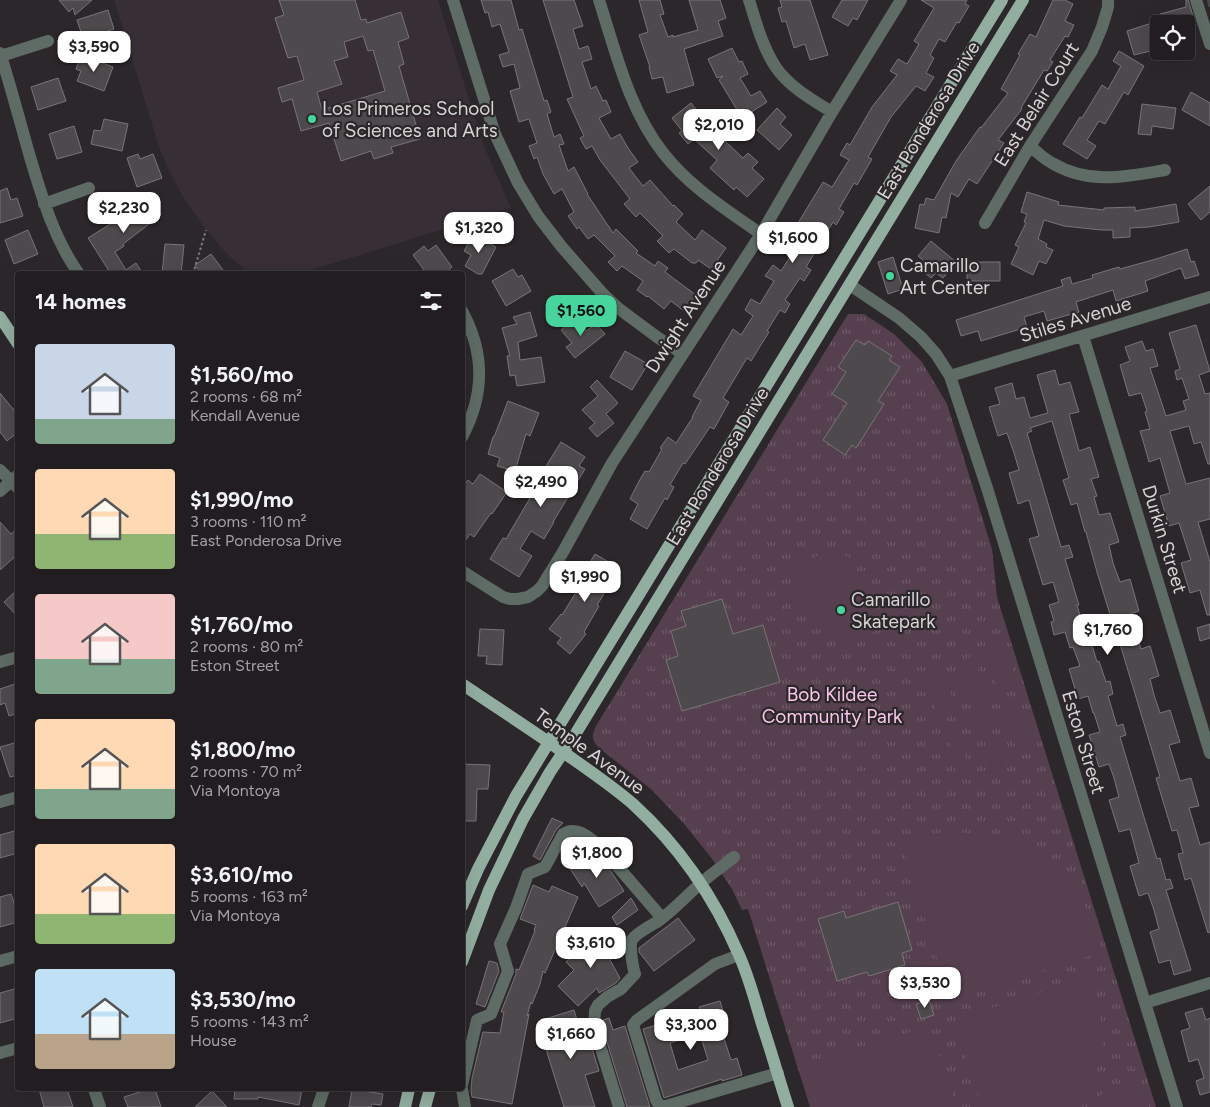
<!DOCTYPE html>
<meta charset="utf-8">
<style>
:root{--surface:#211d20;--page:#2d2a2d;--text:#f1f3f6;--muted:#a2a2a5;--line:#3e3b3e;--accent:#48d49d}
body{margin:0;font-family:Figtree,sans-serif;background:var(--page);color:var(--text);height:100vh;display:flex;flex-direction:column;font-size:19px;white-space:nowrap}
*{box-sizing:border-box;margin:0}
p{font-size:16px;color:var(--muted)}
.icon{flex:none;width:28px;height:28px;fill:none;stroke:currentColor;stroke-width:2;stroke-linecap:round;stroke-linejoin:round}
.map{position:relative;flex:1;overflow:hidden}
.details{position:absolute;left:15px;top:271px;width:450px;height:820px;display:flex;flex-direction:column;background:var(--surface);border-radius:5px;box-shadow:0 5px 20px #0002,0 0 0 1px var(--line)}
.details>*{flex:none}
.fabs{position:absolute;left:1150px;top:15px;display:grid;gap:10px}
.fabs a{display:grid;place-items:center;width:45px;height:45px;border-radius:5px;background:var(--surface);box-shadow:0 5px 20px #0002,0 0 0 1px var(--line);font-size:25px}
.price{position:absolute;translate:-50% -42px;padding:0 11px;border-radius:10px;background:#fff;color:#222;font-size:16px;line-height:32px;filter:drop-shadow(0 1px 2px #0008)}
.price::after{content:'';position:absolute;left:50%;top:30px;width:15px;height:11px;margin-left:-8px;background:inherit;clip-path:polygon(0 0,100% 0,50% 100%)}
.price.current{background:var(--accent);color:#111}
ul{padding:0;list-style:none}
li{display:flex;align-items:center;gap:15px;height:125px;padding:0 20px}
li span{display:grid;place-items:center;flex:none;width:140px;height:100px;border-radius:5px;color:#555}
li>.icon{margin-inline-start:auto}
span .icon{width:60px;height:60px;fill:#fffc;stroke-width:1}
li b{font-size:21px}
h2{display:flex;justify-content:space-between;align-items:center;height:60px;padding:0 20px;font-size:21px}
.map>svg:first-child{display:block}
</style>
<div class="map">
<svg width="1210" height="1107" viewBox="0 0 1210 1107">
<defs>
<pattern id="grass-tufts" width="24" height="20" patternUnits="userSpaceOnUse" patternTransform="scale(1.25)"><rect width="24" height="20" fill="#563f4f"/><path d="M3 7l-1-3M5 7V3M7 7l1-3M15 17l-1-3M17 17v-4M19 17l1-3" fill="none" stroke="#6e5a68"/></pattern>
</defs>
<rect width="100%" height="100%" fill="#2c272a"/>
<path fill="#382e35" d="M114,0h324l45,144 28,64 -212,66h-50l-24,-22 -21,-25 -22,-32 -14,-26 -9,-22z"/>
<path fill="url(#grass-tufts)" d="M848,314h16l30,20 28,28 25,42 45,145 5,48 159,510h-346l-62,-198 -6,1 -10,-21 -19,-29 -28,-35 -33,-35 -54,-43c-7,-9 -6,-11 -2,-21z"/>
<path fill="#563f4f" d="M828,549l22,9 20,35 10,35 -31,19 -30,-20 -24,-36 2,-23z
M1006,647l12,41 -19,5 -12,-41z
M974,656l12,41 -18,6 -12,-41z
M943,666l12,41 -19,5 -12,-41z
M1025,709l12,41 -19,6 -12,-41z
M987,714l7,23 -10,3 -7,-23z
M956,723l6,23 -10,3 -6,-23z
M996,744l7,23 -10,3 -7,-23z
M965,754l6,23 -10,3 -7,-23z
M951,832l41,3 34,10 24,17 20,20 21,34 11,36 -146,45 -9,-6 -47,-153z
M1090,977l10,32 2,38 -11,42 -16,18h-93l-24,-75 8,-16z
M920,1029l11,3 26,75h-146l-12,-40z
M1140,1082l9,25h-62c12,-17 35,-20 53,-25z"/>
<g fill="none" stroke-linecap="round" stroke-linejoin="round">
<path stroke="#404d47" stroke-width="4" d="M1209,0l1,5"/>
</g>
<path fill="#4e494c" stroke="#797478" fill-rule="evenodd" d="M59,0h33l-17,15 -2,-7 -4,4z
M279,0h76l6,20 5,-1 1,4 34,-11 8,26 -11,4 6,22 -5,2 21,73 -29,8 2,6 -19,6 -3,-8 -30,10 -12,-38 -28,8 -9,-32 -10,3 -4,-14 26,-8 -7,-24 -9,2 -13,-40 9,-3zM363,36l5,15 5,-1 12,41 -63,19 -5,-18 25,-8 -8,-23 14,-4 -4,-15z
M481,0h30l8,30 3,-1 22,72 3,-1 4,12 -4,2 7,23 6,-3 4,10 -5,1 9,26 6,-4 14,27h-1l26,39 3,-4 22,22 -2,2 19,13 3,-5 10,7 -3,4 31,23 -12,16 -13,-10 -7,8 -16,-13 -1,1 -10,-7 6,-9 -21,-15 -5,5 -9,-9 7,-6 -21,-21 -6,4 -9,-12 -2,2 -9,-13 6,-4 -12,-23 -8,5 -11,-20 -6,-17 -3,2 -5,-13 8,-3 -8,-24 -10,3 -9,-31 10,-3 -6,-24 -11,3 -4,-12 10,-3 -9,-28 -8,3 -4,-15 -3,1z
M543,0h31l9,26 -10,3 6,20 9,-3 4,13 -10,3 9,27 5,-3 7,15 3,-1 5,12 -12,6 12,21 9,-5 8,14 10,14 -9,6 14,18 7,-6 23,26 1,-1 9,9 -7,8 19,18 7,-10 24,18 -15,21 -13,-9 -2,3h-4l-18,-14 -5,4 -12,-12 6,-5 -23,-23 -4,4 -12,-13 6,-5 -30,-39 -8,-14 -6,3 -6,-11 4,-2 -17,-37 6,-2z
M639,0h21l4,14 -4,1 8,22 5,-2v2l25,-7 -9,-30h31l6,18 -8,3 5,15 -39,13 10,36 -27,8 -4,-16 -11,2 -3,-12h1l-11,-32 9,-3z
M780,0h30l18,55 -18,5 -5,-16 -11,4 -8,-27 -4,1 -4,-14 4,-1z
M842,0h26l-11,20 -4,-2 -5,8 -16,-9z
M921,0h46l-2,4 4,2 -10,17 -2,-1 -12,20 -6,-3 -9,16 4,3 -8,15 8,4 -9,14 -9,-5 -25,31 -23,40 4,2 -15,26 -3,-2 -15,26 5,3 -8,13 -3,-3 -27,45 5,3 -7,11 -4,-3 -15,22 5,4 -5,9 -5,-3 -13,21 2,1 -18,29 -4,-3 -24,40 6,4 -15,27 -4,-2 -25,37 -2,-1 -13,22 4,2 -7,13 -2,-2 -18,31 -17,-10 8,-15 -8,-5 8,-16 7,-12 4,1 13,-23 -2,-1 8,-11 8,6 17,-26h-1l9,-17 -8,-4 40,-67 8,6 12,-19 -8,-6 6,-11 9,5 14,-23 -9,-5 8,-11 8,6 18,-28 8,-15 -9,-5 25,-41 9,5 17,-27 -9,-5 7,-12 3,2 22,-38 25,-32 -7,-4 8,-12 9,5 12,-20 -5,-3 20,-33z
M1053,0h12l8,4 -8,17 9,4 -6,12 -3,-1 -15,24 3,2 -6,9 -3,-1 -23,38 1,1 -24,31 6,3 -27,41 -8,-5 -11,18 -7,-4 -5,25 -4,-1 -3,16 -24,-5 5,-24 4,1 2,-7 8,2 22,-39 24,-34 1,1 27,-35 -7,-4 19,-34 -2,-1 12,-20 6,3z
M1186,0h2l8,25 -10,3v-4h-23l-3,-10 26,-7z
M108,10l6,19 -7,2 3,8 -24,8 -9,-27z
M1155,22l4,13v8l-6,2 2,5 -21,5 -7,-24z
M732,48l7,14 3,-1 6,13 -8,4 11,18 9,-5 7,11 -25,16 -23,-38 4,-4 -6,2 -9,-19z
M1119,51l25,15 -16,29 -4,-3 -19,32 -6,-3 -12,19 9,6 -9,13 -24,-15 17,-27 2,1 20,-33 6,4 13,-23 -8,-5z
M81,55l32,12 -9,24 -27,-10 4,-10 -5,-2z
M58,78l8,23 -28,9 -7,-23z
M1191,92l19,11v23l-28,-16z
M691,103l9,11 5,-4 10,12 -6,4 34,32 5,-5 10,9 -6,6 12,11 -17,18 -11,-10 -2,3 -24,-22 7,-8 -23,-21 -6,5 -9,-11 3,-2 -10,-13z
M1142,104l34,4 -3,21 -21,-3 -1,9 -13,-1z
M777,108l9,9 -6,7 12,11 -13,15 -22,-20z
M104,119l24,5 -6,27 -31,-7 3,-14 7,1z
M74,126l8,26 -25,7 -8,-25z
M138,154l2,5 13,-5 9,24 -25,9 -10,-29z
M1210,186v26l-9,8 -13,-16z
M7,188l4,12 6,-2 6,18 -23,7v-32z
M1027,192l32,10 -1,3 46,5v-2l31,-1v4l41,-7 3,18 -30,5 -19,1v9l-17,1v-8h-12l-37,-4 -20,-6 -6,19 9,5 -1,3 7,3 -7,14 -7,-3 -6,14 -22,-11 8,-17 -4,-2 11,-22 -2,-1 3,-8 -6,-2z
M144,193l17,22 -38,29 1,2 -9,6 11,18 10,-7 7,11h-32l-23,-36 35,-22 -4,-4z
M28,230l10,24 -24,10 -9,-24z
M473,235l23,12 -14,27h-4l-13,-8 6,-11 -7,-4z
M931,241l25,21 -13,16 -7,-5 -5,5 -12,-10 5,-7 -6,-5z
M165,244l19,1 -3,29h-19z
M436,245l16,22 -8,7h-17l-14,-19 11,-9 4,5z
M1187,249l4,13 3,-1 5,14 -14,4 -4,-11 -36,13 3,10 -32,10 -3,-11 -37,12 3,10 -32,9 -3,-10 -20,6 3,10 -46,14 -3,-10 -17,5 -5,-16 107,-34 -2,-6 9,-3 2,7 21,-6 -1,-3 27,-8 1,2 36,-10z
M211,254l15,20h-25l-6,-9z
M893,257l10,32 -15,5 -10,-32z
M967,262h33v19h-33z
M513,269l5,8 4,-2 9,16 -25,15 -14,-25z
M530,312l7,24 -19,6 2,18 21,-3 4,25 -28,4 -2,-11 -5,1 -3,-20h3l-8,-28 15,-4 -4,-7z
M576,318l10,13 10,-7 9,10 -30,24 -9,-11 6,-4 -11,-13z
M1196,325l14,46 -11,4 6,19 5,-1v71h-2l-7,-22 -7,2 -5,-18 -19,5 16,53 24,-6v41l-12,3 12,40v53h-3l-7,-25 -10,3 -9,-30 10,-3 -12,-37 -10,3 -9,-30 10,-3 -10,-35 -11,4 -5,-18 -4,-13 10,-2 -5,-17 2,-1 -6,-18 -12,3 -9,-31 10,-4 -5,-14 17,-6 4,10 7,-2 5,17 -8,2 16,48 20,-6 -3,-9 6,-2 -7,-21 -5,2 -2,-9 5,-2 -11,-36z
M856,340l9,5 3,-4 24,15 -3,4 11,7 -22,34 6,3 -28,44 -4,-3 -7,10 -22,-15 24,-37 -15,-9 14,-22 -8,-5z
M625,351l23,13 -16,26 -22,-13z
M1055,370l4,15 11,-3 5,17 4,13 -10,2 10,37 11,-4 9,30 -8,2 6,17 -3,1 5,18 11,-2 9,29 -10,3 4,18 7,19 10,-3 9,32 -10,3 5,18h2l5,17 9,-3 9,30 -9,3 4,16 6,18 10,-3 10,32 -11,3 11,36 11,-3 8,28 -10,2 11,37 10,-3v90l-2,1 -17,-55 -6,2 -7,-26 5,-1 -6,-23 -5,1 -16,-53 4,-1 -43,-143h-1l-19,-62 -11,-40h-1l-8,-29 -6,2 -8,-25 6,-2 -17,-57 -22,7 2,3 -5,2 34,114 8,-2 4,12 -8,2 14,46h-2l12,41 3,-1 5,17 2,-1 7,21 4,-1 3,13 -5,2 9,30 6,-2 3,11 -6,2 23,77 14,45 3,-1 6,22 4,-1 3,9 -7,2 25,80 -17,5 -4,-15 -11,3 -9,-31 9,-3 -5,-19 -6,-17 -9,3 -9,-30 9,-3 -9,-34 -11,3 -10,-32 10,-3 -5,-19 -5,-14 -10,3 -10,-32 11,-3 -6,-19h-1l-5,-17 -10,3 -9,-30 11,-3 -7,-19 -3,1 -5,-16 -11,3 -3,-13 3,-1 -5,-16 10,-3 -6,-20 -10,3 -14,-46 10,-3 -10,-36 -11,4 -9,-31 10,-3 -5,-17 -7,-20 -9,3 -9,-29 11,-3 -5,-16 17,-5 4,16 8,-2 6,21 18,-5 -11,-38z
M597,380l21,23 -12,11 8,9 -17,14 -8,-9 6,-5 -13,-13 16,-14 -8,-9z
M0,393l18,22v17l-11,9 -7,-9z
M508,401l31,12 -9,23 -4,-2 -11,37 -18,-5 3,-8 -12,-4 5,-17h1z
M561,442l24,15 -6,9 6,3 -32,53h1l-10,17 -13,-8 -11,18 12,7 -13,21 -29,-18 13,-21 3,1 24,-41 -3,-1z
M480,474l27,18 -15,22 -1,-1 -17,24 -4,-3 -8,11v-57l6,-8 5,4z
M0,522l11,12 7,-6v26l-18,16z
M595,554l24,14 -5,8 5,3 -7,13 -5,-3 -10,16 2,1 -15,26 2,2 -16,20 -13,-11 4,-5 -12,-9 12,-15 1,1 24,-39 -3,-2z
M18,589v28l-14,-15z
M722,599l11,35 30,-9 17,57 -98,29 -16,-51 12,-4 -7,-25 15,-5 -5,-15z
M1210,624v14l-10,3 -3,-13z
M480,629l24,1 -2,35 -16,-1 1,-8h-9z
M18,683v30l-9,3 -4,-13 -5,2v-16z
M18,742v33l-8,2 -10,-30z
M462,764l28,1 -2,24h-11l-1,32h-14z
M552,818l11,5 -7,7 -16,30 -7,-4z
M18,830v23l-18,5v-23z
M594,851l11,17 2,-1 3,3 14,21 -25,16 -15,-24 -2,4 -13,-20z
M533,885l16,7 3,-6 26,11 -33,76 -2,-2 -3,13 -8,20 -1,-2 -4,14 2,-2 -17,90 -40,-7 -1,-6 1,-13 11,-46 17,1 4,-21h-3l15,-38v-5l3,1 16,-39 -1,-1 2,-5 -16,-6z
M11,894l7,20v8l-18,5v-30z
M631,898l7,12 -21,15 -5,-8z
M898,902l14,48 -10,3 3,12 -36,11 -2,-4 -30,9 -19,-62 26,-8 2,7z
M678,918l17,22 -41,31 -15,-19v-4z
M600,929l21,21 -11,10 10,18 -4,5 -17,10 -2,-5 -19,18 -20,-20 16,-16 -8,-8z
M489,961l8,2 2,8 -14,36 -9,-3z
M18,988v30l-18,5v-30z
M929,1000l5,15 -13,4 -5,-15z
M720,1001l6,20 -7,2 12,37 6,-2 5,17 -20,6v-2l-58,19 -21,-69 58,-17 -2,-5zM700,1034l8,26 -30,10 -8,-27z
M1202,1008l4,12 4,-2v74l-10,3 -4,-14 8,-3 -6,-19 -9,3 -8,-31 9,-3 -5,-15z
M574,1010l9,30 6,-2 10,33 -14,4 10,32h-31l-20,-64 8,-2 -7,-22z
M609,1018l4,12 12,-4 25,81h-23l-25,-81 1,-6z
M39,1089h28l6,18h-29z
M149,1089h6l6,18h-33l-4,-10z
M235,1089h67l-3,16 -41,-8v2h-24z
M352,1089l31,5 -2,11 -9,-1 -1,3h-22z
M212,1091l15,16h-32z"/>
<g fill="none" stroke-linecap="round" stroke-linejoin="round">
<path stroke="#7f7b7d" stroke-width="2" stroke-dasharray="2.5 2.5" stroke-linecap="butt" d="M193,274l13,-44"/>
<path stroke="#5e6c65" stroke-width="12" d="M453,0l42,134 23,49 20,33 23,30 42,48 15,14 39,29 26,17
M599,0c17,53 30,110 65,154 26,33 63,56 97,80
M749,0c7,22 13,46 26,66 13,20 37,34 57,46
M1196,0l14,44
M0,53c11,34 20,69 30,104 12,40 24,82 49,117
M1,56l47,-15
M1030,146c7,6 14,13 22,17 37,22 73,14 113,7
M44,204l45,-16
M985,223l45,-77 62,-95 10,-24 6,-20v-7
M850,285l49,33 22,19 15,17 14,22 37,112 190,619
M462,311c23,42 23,83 0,126
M1083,336l127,417
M950,376l260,-79
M0,470l18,18
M0,491l18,-16
M462,571l41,26 7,2h8l10,-2 9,-6 5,-5 21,-34 49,-89 149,-229 71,-122 69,-112
M0,662l18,-5
M0,802l18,-5
M739,955l-24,9 -78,56 -4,5 23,75 4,6h6l112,-33
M0,961l18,-5
M1145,1003l65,-20
M0,1053l18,-5
M462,1085l15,-65 14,-6 17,-43 -8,-27 16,-36 12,-34 17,-7 18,-33c3,-1 5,-3 8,-3 11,-1 21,9 29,15l62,72
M94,1089l6,18
M462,1089l3,18
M318,1107l6,-18
M619,1107l-16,-52 -9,-28 1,-16 3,-6 9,-8 14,-8 14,-15c-2,-6 -6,-28 -3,-34 3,-6 18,-14 25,-18 16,-11 29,-26 43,-38 11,-10 23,-18 34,-27"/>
<path stroke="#92aea0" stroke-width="12" d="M0,317l18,27
M462,684c34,23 68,45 101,68 24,17 48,33 70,52 46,42 82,95 106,151 10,22 16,46 23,69 9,27 17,55 26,83
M462,906l16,-37 38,-73 486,-796
M462,962l27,-72 34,-71 27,-47 26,-39 447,-733
M405,1107l4,-18
M425,1107l5,-18"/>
</g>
<g fill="#48d49d" stroke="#2c272a" stroke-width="2">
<circle cx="312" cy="119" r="5"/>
<circle cx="890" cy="276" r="5"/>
<circle cx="841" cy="610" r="5"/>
</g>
<g text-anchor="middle" stroke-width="4.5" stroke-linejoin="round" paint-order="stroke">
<g font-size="19" fill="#d7d4d6" stroke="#2c272a">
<text transform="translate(1036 104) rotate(-58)" y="7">East Belair Court</text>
<text transform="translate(928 120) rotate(-59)" y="7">East Ponderosa Drive</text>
<text transform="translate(685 316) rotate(-57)" y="7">Dwight Avenue</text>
<text transform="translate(1075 319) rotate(-17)" y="7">Stiles Avenue</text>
<text transform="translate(717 466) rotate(-59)" y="7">East Ponderosa Drive</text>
<text transform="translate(1165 539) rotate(73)" y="7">Durkin Street</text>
<text transform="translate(1084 742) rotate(73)" y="7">Eston Street</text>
<text transform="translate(590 751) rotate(36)" y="7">Temple Avenue</text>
</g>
<g font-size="19" fill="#d7d4d6" stroke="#2c272a" text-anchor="start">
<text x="322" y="115">Los Primeros School<tspan x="322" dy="22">of Sciences and Arts</tspan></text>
<text x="900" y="272">Camarillo<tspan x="900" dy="22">Art Center</tspan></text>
<text x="851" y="606">Camarillo<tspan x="851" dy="22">Skatepark</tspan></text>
</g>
<g font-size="19" fill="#f9c6ea" stroke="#2c272a">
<text x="832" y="701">Bob Kildee<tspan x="832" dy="22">Community Park</tspan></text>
</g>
</g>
</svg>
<div class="fabs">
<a><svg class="icon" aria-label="locate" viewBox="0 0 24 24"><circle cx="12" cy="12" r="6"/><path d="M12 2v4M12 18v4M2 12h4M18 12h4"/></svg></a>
</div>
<b class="price" style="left:94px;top:73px">$3,590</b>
<b class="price" style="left:719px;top:151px">$2,010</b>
<b class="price" style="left:124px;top:234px">$2,230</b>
<b class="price" style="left:479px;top:254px">$1,320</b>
<b class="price" style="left:793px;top:264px">$1,600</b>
<b class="price current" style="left:581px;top:337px">$1,560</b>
<b class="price" style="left:541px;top:508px">$2,490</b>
<b class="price" style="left:585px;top:603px">$1,990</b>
<b class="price" style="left:1108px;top:656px">$1,760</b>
<b class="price" style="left:597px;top:879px">$1,800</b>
<b class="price" style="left:591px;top:969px">$3,610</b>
<b class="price" style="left:925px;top:1009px">$3,530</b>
<b class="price" style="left:691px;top:1051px">$3,300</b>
<b class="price" style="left:571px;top:1060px">$1,660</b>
<section class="details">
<h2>14 homes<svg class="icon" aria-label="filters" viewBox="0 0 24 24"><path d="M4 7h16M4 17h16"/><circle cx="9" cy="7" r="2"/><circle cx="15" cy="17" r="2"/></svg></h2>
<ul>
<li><span style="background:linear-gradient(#c9d6e8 75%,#7fa58c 0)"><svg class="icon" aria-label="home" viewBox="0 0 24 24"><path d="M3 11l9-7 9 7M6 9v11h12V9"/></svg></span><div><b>$1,560/mo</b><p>2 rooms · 68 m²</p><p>Kendall Avenue</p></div></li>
<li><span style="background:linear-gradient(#ffd9b3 65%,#8fb573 0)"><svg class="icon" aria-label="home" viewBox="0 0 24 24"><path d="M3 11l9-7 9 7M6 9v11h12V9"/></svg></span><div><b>$1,990/mo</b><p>3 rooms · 110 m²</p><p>East Ponderosa Drive</p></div></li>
<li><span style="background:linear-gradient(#f6c9c9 65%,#7fa58c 0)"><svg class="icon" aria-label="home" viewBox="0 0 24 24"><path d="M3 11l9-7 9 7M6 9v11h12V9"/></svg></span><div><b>$1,760/mo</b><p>2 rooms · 80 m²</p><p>Eston Street</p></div></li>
<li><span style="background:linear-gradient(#ffd9b3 70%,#7fa58c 0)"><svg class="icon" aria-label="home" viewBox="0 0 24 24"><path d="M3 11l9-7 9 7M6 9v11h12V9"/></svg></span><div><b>$1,800/mo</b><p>2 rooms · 70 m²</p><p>Via Montoya</p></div></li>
<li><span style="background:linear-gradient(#ffd9b3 70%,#8fb573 0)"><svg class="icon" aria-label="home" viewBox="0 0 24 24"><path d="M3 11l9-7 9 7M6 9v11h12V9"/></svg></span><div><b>$3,610/mo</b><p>5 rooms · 163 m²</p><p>Via Montoya</p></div></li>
<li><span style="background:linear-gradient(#bfe0f5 65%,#b9a48a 0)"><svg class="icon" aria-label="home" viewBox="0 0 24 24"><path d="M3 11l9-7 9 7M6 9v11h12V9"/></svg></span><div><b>$3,530/mo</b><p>5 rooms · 143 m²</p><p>House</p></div></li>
</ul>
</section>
</div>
